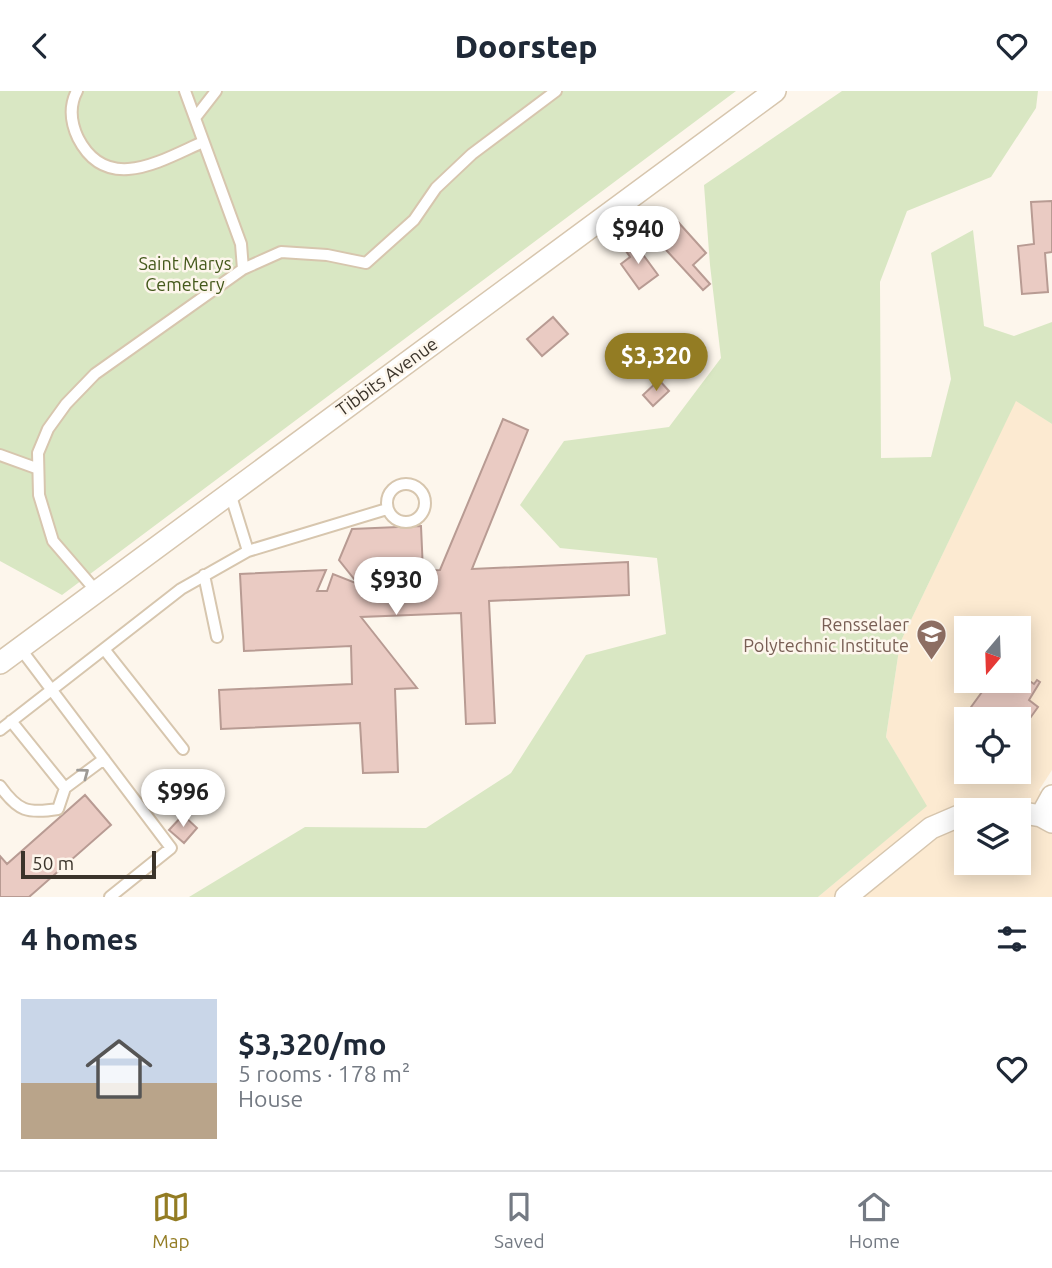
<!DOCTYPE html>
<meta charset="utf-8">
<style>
:root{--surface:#fff;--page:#f6f6f7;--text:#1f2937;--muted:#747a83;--line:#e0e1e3;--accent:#937c23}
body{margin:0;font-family:Ubuntu,sans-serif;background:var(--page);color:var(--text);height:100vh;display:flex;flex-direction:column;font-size:26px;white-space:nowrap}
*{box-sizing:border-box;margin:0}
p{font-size:23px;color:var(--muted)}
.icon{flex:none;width:38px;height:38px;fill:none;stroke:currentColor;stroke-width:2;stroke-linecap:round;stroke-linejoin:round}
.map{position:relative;height:806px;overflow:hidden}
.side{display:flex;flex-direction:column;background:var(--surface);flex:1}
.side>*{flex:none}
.needle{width:46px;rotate:199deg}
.controls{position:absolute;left:954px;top:525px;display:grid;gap:14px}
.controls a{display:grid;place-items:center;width:77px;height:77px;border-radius:0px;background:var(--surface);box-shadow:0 4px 18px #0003;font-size:35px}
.scale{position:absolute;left:21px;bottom:18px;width:135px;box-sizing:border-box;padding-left:7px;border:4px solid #3b342b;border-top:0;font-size:19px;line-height:24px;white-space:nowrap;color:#3b342b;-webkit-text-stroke:5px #fdf6ec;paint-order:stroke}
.price{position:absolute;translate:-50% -60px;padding:0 16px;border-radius:24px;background:#fff;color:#222;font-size:23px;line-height:46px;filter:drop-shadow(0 2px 4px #0008)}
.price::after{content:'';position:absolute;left:50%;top:42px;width:21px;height:16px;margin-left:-10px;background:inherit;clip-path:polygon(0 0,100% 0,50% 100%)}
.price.active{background:var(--accent);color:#fff}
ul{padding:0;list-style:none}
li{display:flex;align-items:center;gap:21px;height:175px;padding:0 21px}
li span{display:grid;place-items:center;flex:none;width:196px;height:140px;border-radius:0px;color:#555}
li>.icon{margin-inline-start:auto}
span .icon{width:84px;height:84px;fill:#fffc;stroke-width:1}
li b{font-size:30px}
h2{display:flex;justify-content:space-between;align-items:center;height:84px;padding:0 21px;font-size:30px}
header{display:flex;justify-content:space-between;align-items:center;height:91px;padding:0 21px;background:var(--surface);font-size:32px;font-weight:800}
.tab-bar{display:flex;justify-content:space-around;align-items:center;height:98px;border-top:2px solid var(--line);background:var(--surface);font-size:19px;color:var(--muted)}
.tab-bar a{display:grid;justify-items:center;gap:4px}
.tab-bar .active{color:var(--accent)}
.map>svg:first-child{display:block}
</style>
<header><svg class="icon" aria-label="back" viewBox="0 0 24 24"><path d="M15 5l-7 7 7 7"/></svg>Doorstep<svg class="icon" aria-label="heart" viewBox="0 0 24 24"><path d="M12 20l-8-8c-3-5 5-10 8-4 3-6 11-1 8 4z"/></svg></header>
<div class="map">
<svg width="1052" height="806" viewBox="0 0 1052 806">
<rect width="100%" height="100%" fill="#fdf6ec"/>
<path fill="#fcead1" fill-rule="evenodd" d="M1016,309l36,24v346l-13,20 13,12v95h-234l108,-91 -40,-69 14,-94zM966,537h52v53h-52zM966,628h52v53h-52zM966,719h52v53h-52z"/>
<path fill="#d9e7c3" d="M0,0h736l-674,504 -62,-34z
M842,0h196l-2,17 -45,69 -84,34 -27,71 1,176 50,-1 20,-78 -20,-126 42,-23 11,96 30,10 38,-14v102l-36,-23 -116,242 -14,94 41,69 -109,91h-629l116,-70 121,1 85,-55 75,-118 80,-21 -9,-76 -97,-10 -40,-43 44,-64 105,-14 52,-69 -11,-93 -6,-80z"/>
<path fill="#eacbc3" stroke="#b89b93" stroke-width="2" d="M1052,110v51l-7,1 3,39 -26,2 -4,-48 16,-2 -3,-42z
M670,122l36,40 -13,12 17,19 -7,6 -48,-52 12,-10 -6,-7z
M633,150l25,34 -19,14 -18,-25 9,-7 -6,-9z
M553,226l15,17 -26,22 -15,-17z
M659,289l10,11 -16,15 -10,-11z
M503,328l25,11 -56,139 156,-7 1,33 -140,6 6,122 -29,1 -5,-111 -100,4 56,71 -22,1 3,83 -35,1 -3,-50 -139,6 -2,-39 133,-6 -1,-38 -107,5 -4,-77 86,-4 -9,21h10l6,-17 25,10 -19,-24 13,-31 69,-3 2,45 17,-1z
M1018,582l16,11 3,-4 3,2 -11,18 9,7 -20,28v-16h-52v18l-5,-3 3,-5 -6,-4 32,-44h28z
M85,704l26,30 -82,72h-29v-41l7,8z
M183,724l14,13 -13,15 -15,-13z"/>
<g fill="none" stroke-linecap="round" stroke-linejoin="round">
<defs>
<path id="lane" d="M77,0c-8,15 -6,32 1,47 29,57 84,22 125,4
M185,0l56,153 2,25
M195,27l21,-27
M0,364l36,13
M387 412a19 19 0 1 1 38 0a19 19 0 1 1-38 0Z
M248,460l139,-42
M204,484l13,62
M97,501l-44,-51 -14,-46 -1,-42 10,-24 18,-25 29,-30 148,-105 38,-17 46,3 39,8 48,-43 22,-32 36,-34 84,-63
M20,557l151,200 -61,49
M104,558l79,100
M11,630l54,67
M0,639l181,-141 67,-38 -18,-58
M0,695c18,25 27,28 58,23l7,-21 39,-29"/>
<path id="street" d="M0,572l775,-572
M978,719h24
M1018,721l23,4 11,6
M1041,725l11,-20
M846,806l85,-69 35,-15"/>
</defs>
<use href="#lane" stroke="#d7c6ae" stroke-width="14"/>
<use href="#street" stroke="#d7c6ae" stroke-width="24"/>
<use href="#lane" stroke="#fff" stroke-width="10"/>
<use href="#street" stroke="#fff" stroke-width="21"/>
</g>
<defs><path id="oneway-chevron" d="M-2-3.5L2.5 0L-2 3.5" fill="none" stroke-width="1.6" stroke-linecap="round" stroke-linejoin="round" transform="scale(1.75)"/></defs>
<use stroke="#9d9a95" href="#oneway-chevron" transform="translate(84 682) rotate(-37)"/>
<defs>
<symbol id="university-pin" viewBox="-11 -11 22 30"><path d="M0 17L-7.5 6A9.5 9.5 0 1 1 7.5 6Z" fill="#8d6e63" stroke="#fdf6ec"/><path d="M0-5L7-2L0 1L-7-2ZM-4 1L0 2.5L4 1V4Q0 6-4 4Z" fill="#fff"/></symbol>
</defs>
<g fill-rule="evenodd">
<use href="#university-pin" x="914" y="526" width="35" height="47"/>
</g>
<g text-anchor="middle" stroke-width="5" stroke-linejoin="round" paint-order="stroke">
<g font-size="18" fill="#45591c" stroke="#fdf6ec">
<text x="185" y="179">Saint Marys<tspan x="185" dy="21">Cemetery</tspan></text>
</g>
<g font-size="18" fill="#3b342b" stroke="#fdf6ec">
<text transform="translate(387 286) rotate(-36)" y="6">Tibbits Avenue</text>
</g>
<g font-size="18" fill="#785e54" stroke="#fdf6ec" text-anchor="end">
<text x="909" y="540">Rensselaer<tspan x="909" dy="21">Polytechnic Institute</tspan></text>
</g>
</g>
</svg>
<div class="controls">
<a><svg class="needle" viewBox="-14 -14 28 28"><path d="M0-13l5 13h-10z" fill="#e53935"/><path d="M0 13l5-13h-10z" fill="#747a83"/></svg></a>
<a><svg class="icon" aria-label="locate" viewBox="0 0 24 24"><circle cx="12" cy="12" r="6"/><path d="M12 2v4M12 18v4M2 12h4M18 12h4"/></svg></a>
<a><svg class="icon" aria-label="layers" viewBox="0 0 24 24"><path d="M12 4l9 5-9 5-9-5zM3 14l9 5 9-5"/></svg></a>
</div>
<div class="scale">50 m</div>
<b class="price" style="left:638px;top:175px">$940</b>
<b class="price active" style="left:656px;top:302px">$3,320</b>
<b class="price" style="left:396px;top:526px">$930</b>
<b class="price" style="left:183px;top:738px">$996</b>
</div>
<section class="side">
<h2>4 homes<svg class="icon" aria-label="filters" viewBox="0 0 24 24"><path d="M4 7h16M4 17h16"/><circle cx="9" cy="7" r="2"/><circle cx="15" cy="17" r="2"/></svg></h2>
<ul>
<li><span style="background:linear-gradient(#c9d6e8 60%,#b9a48a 0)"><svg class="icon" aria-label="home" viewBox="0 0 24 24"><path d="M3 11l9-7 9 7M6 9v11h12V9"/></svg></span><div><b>$3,320/mo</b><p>5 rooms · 178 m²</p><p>House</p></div><svg class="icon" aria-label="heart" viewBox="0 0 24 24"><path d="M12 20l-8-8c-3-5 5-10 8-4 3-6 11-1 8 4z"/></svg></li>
</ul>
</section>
<nav class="tab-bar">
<a class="active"><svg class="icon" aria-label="map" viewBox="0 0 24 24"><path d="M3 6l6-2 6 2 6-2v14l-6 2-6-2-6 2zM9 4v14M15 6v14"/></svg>Map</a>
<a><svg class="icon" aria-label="saved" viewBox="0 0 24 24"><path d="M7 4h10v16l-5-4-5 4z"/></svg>Saved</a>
<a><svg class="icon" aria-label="home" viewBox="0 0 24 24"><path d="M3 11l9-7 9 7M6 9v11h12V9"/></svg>Home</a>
</nav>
